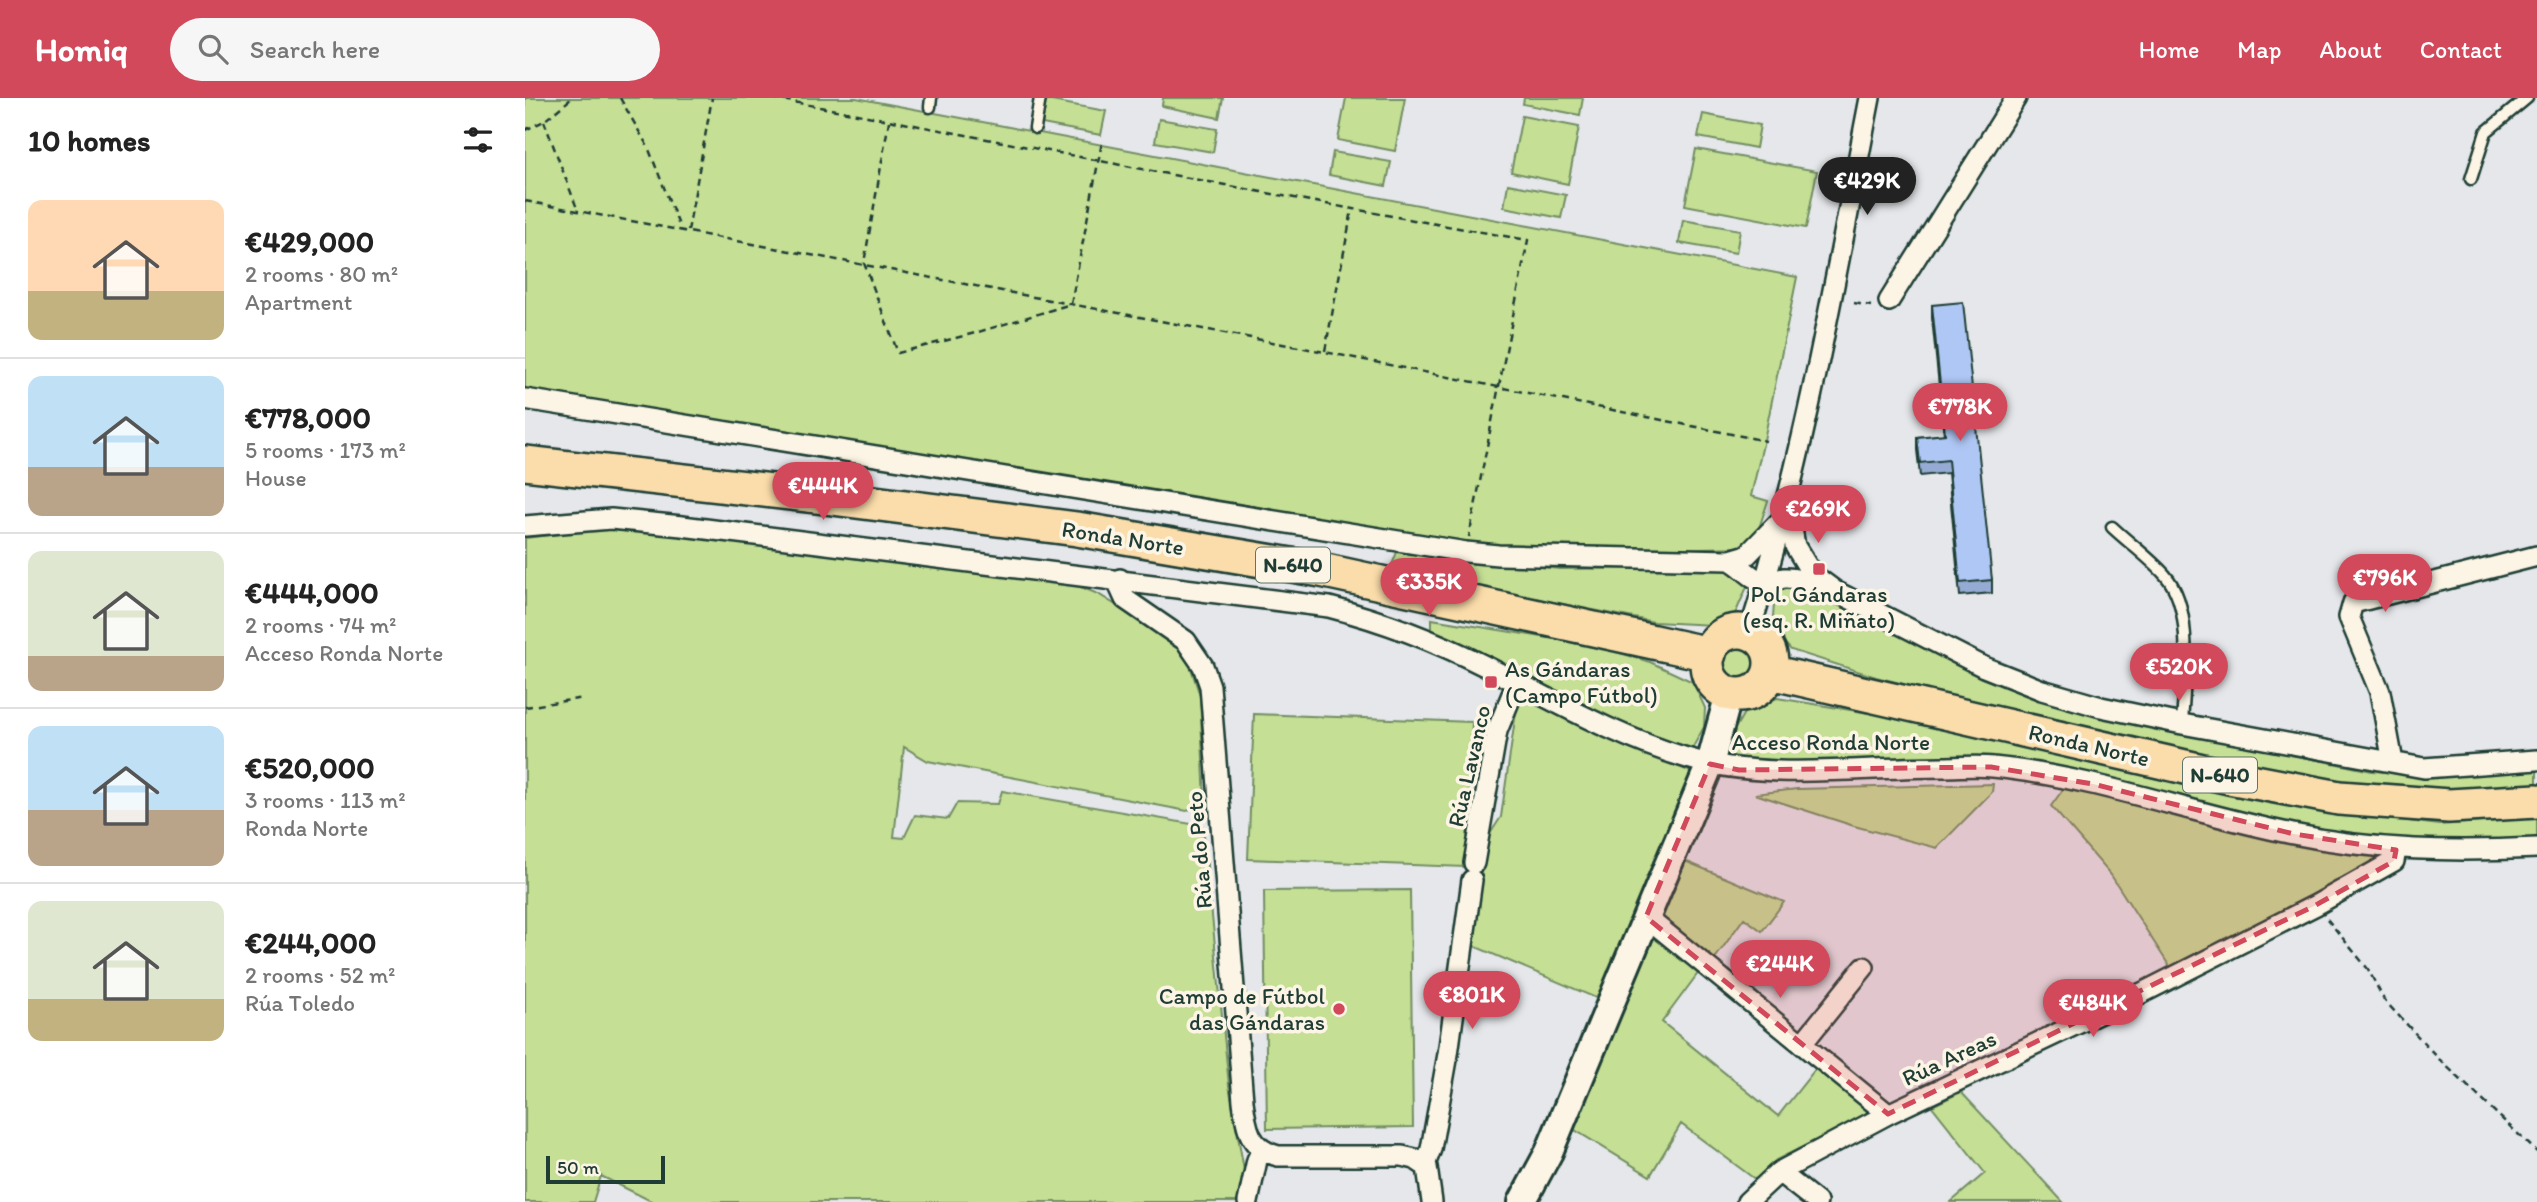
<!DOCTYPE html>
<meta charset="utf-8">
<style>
:root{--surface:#fff;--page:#f6f6f6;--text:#222;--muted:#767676;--line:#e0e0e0;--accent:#d1495b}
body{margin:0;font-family:Itim,sans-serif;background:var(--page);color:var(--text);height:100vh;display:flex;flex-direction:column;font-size:26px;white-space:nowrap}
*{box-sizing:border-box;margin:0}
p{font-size:23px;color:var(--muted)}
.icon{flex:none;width:38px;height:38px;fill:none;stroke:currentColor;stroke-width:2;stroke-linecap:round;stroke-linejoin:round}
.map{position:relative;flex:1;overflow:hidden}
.side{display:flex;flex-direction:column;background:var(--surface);width:525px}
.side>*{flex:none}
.scale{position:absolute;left:21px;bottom:18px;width:119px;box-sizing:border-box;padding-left:7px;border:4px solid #1f3d34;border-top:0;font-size:19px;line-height:24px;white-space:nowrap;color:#1f3d34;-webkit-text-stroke:5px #fcf5e5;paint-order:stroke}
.price{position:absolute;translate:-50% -60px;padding:0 16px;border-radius:24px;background:var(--accent);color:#fff;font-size:23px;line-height:46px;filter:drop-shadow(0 2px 4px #0008)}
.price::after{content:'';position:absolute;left:50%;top:42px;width:21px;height:16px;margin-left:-10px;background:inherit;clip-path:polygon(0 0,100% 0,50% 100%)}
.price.selected{background:#222;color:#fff}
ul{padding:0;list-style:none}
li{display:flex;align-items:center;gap:21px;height:175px;padding:0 28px}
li+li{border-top:2px solid var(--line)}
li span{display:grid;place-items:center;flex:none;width:196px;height:140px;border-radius:14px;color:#555}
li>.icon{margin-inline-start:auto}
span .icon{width:84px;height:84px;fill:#fffc;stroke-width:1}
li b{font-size:30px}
h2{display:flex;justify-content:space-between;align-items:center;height:84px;padding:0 28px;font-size:30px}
header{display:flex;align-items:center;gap:42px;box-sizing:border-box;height:98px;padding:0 35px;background:var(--accent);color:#fff}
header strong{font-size:33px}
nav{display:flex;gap:38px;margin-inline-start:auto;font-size:24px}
.search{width:490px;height:63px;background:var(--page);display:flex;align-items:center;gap:18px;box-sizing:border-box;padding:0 24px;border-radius:38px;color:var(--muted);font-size:26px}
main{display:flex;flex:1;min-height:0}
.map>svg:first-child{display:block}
</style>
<header>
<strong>Homiq</strong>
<div class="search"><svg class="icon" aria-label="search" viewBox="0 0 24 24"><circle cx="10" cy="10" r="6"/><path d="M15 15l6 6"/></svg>Search here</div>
<nav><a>Home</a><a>Map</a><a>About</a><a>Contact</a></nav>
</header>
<main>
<section class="side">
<h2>10 homes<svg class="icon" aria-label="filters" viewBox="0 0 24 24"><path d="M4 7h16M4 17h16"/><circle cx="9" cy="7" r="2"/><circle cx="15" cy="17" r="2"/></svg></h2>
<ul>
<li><span style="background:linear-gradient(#ffd9b3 65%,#c2b280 0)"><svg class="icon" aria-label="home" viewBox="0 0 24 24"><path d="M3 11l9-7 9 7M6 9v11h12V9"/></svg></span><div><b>€429,000</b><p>2 rooms · 80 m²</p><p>Apartment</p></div></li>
<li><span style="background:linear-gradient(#bfe0f5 65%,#b9a48a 0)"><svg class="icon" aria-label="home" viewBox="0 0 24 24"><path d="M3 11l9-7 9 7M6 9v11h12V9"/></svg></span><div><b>€778,000</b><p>5 rooms · 173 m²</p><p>House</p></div></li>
<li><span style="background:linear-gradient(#dfe7d0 75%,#b9a48a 0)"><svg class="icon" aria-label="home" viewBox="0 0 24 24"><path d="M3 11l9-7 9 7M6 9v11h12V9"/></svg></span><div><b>€444,000</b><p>2 rooms · 74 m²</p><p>Acceso Ronda Norte</p></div></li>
<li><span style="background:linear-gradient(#bfe0f5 60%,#b9a48a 0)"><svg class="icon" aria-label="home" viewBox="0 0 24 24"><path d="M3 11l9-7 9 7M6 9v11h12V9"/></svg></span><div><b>€520,000</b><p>3 rooms · 113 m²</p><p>Ronda Norte</p></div></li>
<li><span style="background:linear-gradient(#dfe7d0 70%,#c2b280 0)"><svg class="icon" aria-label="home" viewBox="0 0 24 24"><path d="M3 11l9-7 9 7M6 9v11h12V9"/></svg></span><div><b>€244,000</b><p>2 rooms · 52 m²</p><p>Rúa Toledo</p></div></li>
</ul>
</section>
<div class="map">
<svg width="2012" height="1104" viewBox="0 0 2012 1104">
<rect width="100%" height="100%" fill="#e5e7ea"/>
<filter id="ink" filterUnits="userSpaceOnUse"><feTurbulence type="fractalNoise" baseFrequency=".0143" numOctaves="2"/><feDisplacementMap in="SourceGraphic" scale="14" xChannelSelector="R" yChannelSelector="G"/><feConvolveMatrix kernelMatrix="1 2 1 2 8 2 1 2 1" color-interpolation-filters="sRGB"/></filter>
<g filter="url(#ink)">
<path fill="#c5df95" stroke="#728e64" stroke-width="2" d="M0,0h331l941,179 -33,163 -13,56 17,5 -10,30 -15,16 -167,4 -72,-3 -546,-85 -433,-73z
M638,0h60l-4,20 -57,-12z
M821,0h59l-10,53 -57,-11z
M999,0h59l-3,17 -57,-11z
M521,2l60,11 -5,24 -59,-11z
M1178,16l57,11 -4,23 -58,-11z
M997,18l57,11 -11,57 -57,-12z
M634,21l58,10 -4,23 -58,-10z
M1171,51l121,22 -11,57 -121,-23z
M808,54l58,10 -5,24 -57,-11z
M983,86l58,11 -5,23 -57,-11z
M1158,122l57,10 -4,23 -57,-10z
M74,431l122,10 342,41 35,14 74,46 18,25 10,31 5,105 -18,10 -259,-50 -24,-14 -10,90 10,1 11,-23 33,4 9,-16 41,1 4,-13 201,35 26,259 15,85 -5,32h-586l-52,-26 -8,26h-68v-664z
M872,454l163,17 162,-2 21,4 4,16 -11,25 -22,13 -60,-3 -264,-52z
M1276,484l181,96 59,22 105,25 226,46 62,4 103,-7v17l-98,5 -97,-6 -191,-40 -187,-45 -88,-22 -85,-27 -14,-15 -4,-18 2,-25 6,-7z
M907,521l165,27 53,16 43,20 12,26 -1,19 -11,20 -8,2 -27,-7 -226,-110z
M1195 566a19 19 0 1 1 38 0a19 19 0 1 1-38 0Z
M1000,598l168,77 -90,228 -134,-57 15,-101 17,-26 17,-119z
M1252,600l110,18 385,87 167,22 98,-7v19l-29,6 -65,1 -104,-10 -73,-14 -148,-37 -290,-19 -90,-3 -8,-8v-16l14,-24z
M729,616l218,8 -6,145 -218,-8z
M1468,686l-1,8 -55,56 -83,-22 -99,-32 42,-5z
M1539,690l310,66 4,7 -208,106 -59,-92 -60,-69z
M1155,761l104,43 -22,29 -18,-13 -30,42 -57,-44z
M885,792l3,237 -146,2 -3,-238z
M1121,836h9l44,38 -37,50 116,94 39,-49 52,42 -6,8 -87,43 -20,20 -75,-56 -31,52 -80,-49z
M1436,994l102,110h-112l34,-29 -53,-67z"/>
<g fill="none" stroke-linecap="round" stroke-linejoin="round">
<defs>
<path id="lane" d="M405,9l1,-9
M510,30l5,-30
M1946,81l15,-47 41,-34
M1587,429c17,16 38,31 53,48 30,34 19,107 17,149"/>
<path id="street" d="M1364,203l127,-203
M0,301l941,153 32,3 232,5 17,-5 37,-38
M1259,419l9,17 2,12 17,28 23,17 149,76 58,23 59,17 81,17 242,44 113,-8
M0,428l86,-7 71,7 647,81c55,14 107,34 158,60 66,33 129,70 200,91 77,23 175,9 256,9 17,0 34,-2 50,0 102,10 200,47 300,67 81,17 162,18 244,14
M1205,462c11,5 21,19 32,21 7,2 15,-2 22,-3 13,-1 26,5 38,9
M595,481v9l5,11 61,42 17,25 7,20 33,415c3,26 6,48 35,55h124l13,3 12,8 5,35
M1224,535c56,-174 86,-355 121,-535
M1868,664l-13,-70 -31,-75 4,-14 184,-47
M949,765l23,-132 20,-49
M1121,819l242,197
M1277,946l62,-77
M900,1067l6,-16 17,-95 24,-174
M1254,1074l38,30
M723,1104l9,-42 5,-10
M1222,1104l32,-30 109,-58 246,-117 182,-92 78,-44 2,-11"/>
<path id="secondary" d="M997,1104l27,-50 161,-388 19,-70"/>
<path id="highway" d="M0,365l301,34 251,32 244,41 388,84
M1182 565a32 32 0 1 1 64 0a32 32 0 1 1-64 0Z
M1245,574l459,105 110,21 110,8 88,-5"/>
</defs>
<use href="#lane" stroke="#1f3d34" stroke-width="15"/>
<use href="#street" stroke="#1f3d34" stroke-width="24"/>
<use href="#secondary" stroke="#1f3d34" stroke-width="32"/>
<use href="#highway" stroke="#1f3d34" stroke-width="38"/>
<path stroke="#1f3d34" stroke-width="2.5" stroke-dasharray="7 5" stroke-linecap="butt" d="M95,0l28,49 32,81
M247,0c252,47 503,99 756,142l-59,297
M19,23l34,90
M364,23l-25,142 34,90 77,-20 96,-29 31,-162
M0,32l19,-9 28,-23
M0,103l800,151 441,89
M163,133l24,-133
M1329,205l17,3
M800,253l27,-141
M0,609l59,-9
M1802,821l41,50 16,31 56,60 97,92"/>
<use href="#lane" stroke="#fcf5e5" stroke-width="10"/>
<use href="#street" stroke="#fcf5e5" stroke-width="19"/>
<use href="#secondary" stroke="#fcf5e5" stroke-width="26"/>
<use href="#highway" stroke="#fbddab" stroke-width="33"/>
</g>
<path fill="#96abd3" stroke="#1f3d34" stroke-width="2" d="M1407,207l60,275v13l-32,3 -12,-123 -28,3 -3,-26v-13l27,-2 -12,-117z"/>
<path fill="#afc7f5" stroke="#1f3d34" stroke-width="2" d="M1438,204l29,278 -32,3 -12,-123 -28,3 -3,-26 28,-3 -13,-129z"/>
</g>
<path fill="#d1495b" fill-opacity="0.2" stroke="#d1495b" stroke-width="5" stroke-dasharray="14 9" stroke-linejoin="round" d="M1185,666l29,6 252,-3 102,17 201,50 102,16 -2,11 -78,44 -428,209 -242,-197z"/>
<g fill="#d1495b" stroke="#fcf5e5" stroke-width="2.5">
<rect x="1287" y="464" width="14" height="14" rx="3.5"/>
<rect x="959" y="577" width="14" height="14" rx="3.5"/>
<circle cx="814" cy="911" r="7"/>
</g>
<g text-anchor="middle" stroke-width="7" stroke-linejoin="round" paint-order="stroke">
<g fill="#fcf5e5" stroke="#617469" stroke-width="2">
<rect x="731" y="449.5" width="74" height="35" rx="5"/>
<rect x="1658" y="659.5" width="74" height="35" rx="5"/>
</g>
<g font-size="21" font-weight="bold" fill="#1f3d34">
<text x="768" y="474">N-640</text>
<text x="1695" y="684">N-640</text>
</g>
<g font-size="23" fill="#1f3d34" stroke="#fcf5e5">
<text transform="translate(598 440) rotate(9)" y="8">Ronda Norte</text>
<text x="1306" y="652">Acceso Ronda Norte</text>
<text transform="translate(1564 647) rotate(13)" y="8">Ronda Norte</text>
<text transform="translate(944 668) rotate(-77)" y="8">Rúa Lavanco</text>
<text transform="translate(674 752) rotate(-95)" y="8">Rúa do Peto</text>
<text transform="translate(1424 960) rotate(-25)" y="8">Rúa Areas</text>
</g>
<g font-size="23" fill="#1f3d34" stroke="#fcf5e5">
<text x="1294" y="504">Pol. Gándaras<tspan x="1294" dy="26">(esq. R. Miñato)</tspan></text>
<text x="980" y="579" text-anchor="start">As Gándaras<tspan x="980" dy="26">(Campo Fútbol)</tspan></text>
<text x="800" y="906" text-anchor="end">Campo de Fútbol<tspan x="800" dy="26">das Gándaras</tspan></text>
</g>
</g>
</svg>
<div class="scale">50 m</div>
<b class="price selected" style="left:1342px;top:119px">€429K</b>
<b class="price" style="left:1435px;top:345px">€778K</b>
<b class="price" style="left:298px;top:424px">€444K</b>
<b class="price" style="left:1293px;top:447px">€269K</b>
<b class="price" style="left:1860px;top:516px">€796K</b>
<b class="price" style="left:904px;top:520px">€335K</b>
<b class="price" style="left:1654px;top:605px">€520K</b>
<b class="price" style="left:1255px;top:902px">€244K</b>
<b class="price" style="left:947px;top:933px">€801K</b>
<b class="price" style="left:1568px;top:941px">€484K</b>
</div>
</main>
